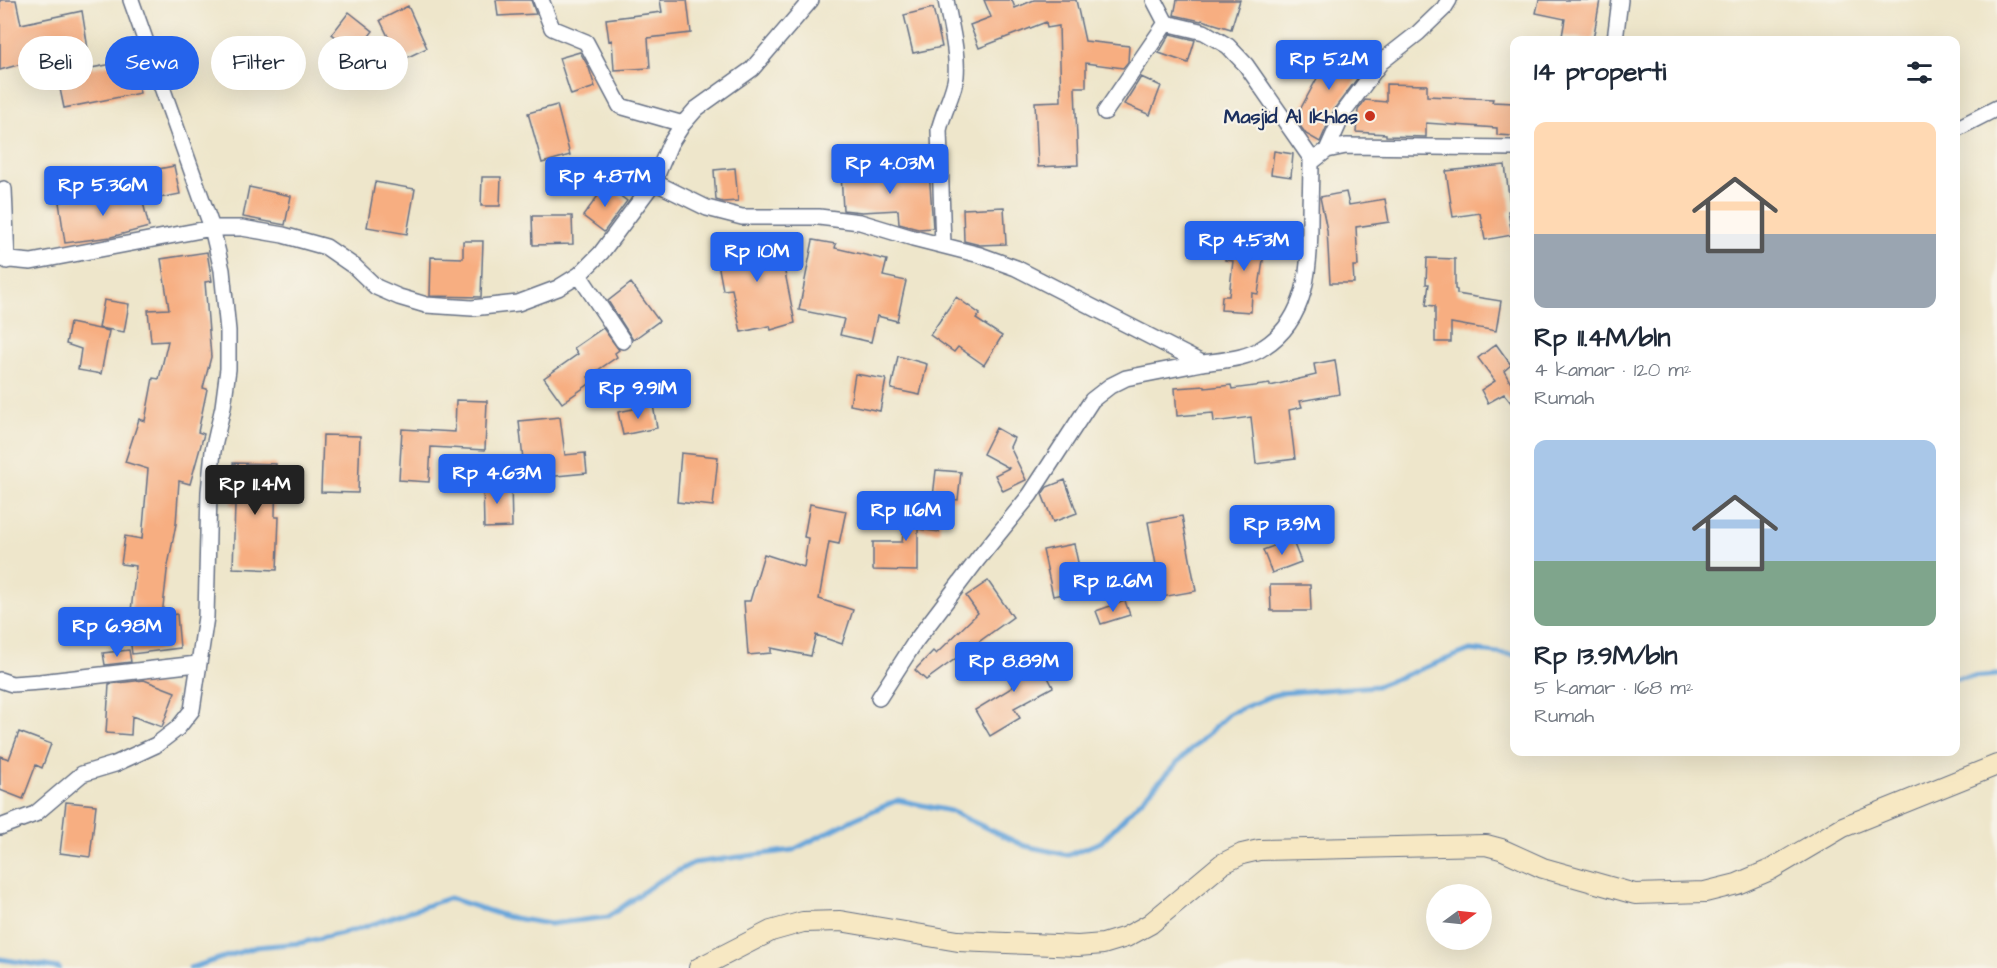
<!DOCTYPE html>
<html lang="id">
<meta charset="utf-8">
<style>
:root{--surface:#fff;--page:#f2f2f3;--text:#1f2937;--muted:#747a83;--accent:#2563eb}
body{margin:0;font-family:"Architects Daughter",sans-serif;background:var(--page);color:var(--text);height:100vh;display:flex;flex-direction:column;font-size:22px;white-space:nowrap}
*{box-sizing:border-box;margin:0}
p{font-size:20px;color:var(--muted)}
.icon{flex:none;width:33px;height:33px;fill:none;stroke:currentColor;stroke-width:2;stroke-linecap:round;stroke-linejoin:round}
.map{position:relative;flex:1;overflow:hidden}
.sheet{position:absolute;left:1510px;top:36px;width:450px;height:720px;display:flex;flex-direction:column;background:var(--surface);border-radius:12px;box-shadow:0 6px 24px #0002}
.sheet>*{flex:none}
.top-card{position:absolute;left:18px;top:36px;width:570px;height:54px;display:flex;gap:12px}
.needle{width:39px;rotate:75deg}
.tools{position:absolute;left:1426px;top:884px;display:grid;gap:12px}
.tools a{display:grid;place-items:center;width:66px;height:66px;border-radius:50%;background:var(--surface);box-shadow:0 6px 24px #0002;font-size:30px}
.price{position:absolute;translate:-50% -51px;padding:0 14px;border-radius:6px;background:var(--accent);color:#fff;font-size:20px;line-height:39px;filter:drop-shadow(0 2px 3px #0008)}
.price::after{content:'';position:absolute;left:50%;top:36px;width:18px;height:14px;margin-left:-9px;background:inherit;clip-path:polygon(0 0,100% 0,50% 100%)}
.price.selected{background:#222;color:#fff}
ul{padding:0;list-style:none}
li{display:grid;align-content:center;gap:12px;height:318px;padding:0 24px}
li span{display:grid;place-items:center;height:186px;border-radius:12px;color:#555}
li>.icon{margin-inline-start:auto}
span .icon{width:108px;height:108px;fill:#fffc;stroke-width:1}
li b{font-size:26px}
h2{display:flex;justify-content:space-between;align-items:center;height:72px;padding:0 24px;font-size:26px}
.chip{padding:0 21px;border-radius:27px;background:var(--surface);box-shadow:0 6px 24px #0002;font-size:21px;line-height:54px}
.chip.selected{background:var(--accent);color:#fff}
.map>svg:first-child{display:block}
</style>
<div class="map">
<svg width="1997" height="968" viewBox="0 0 1997 968">
<rect width="100%" height="100%" fill="#f7f3e8"/>
<filter id="ink" filterUnits="userSpaceOnUse"><feTurbulence type="fractalNoise" baseFrequency=".0167" numOctaves="2"/><feDisplacementMap in="SourceGraphic" scale="12" xChannelSelector="R" yChannelSelector="G"/><feConvolveMatrix kernelMatrix="1 2 1 2 8 2 1 2 1" color-interpolation-filters="sRGB"/></filter>
<filter id="wash" filterUnits="userSpaceOnUse"><feTurbulence type="fractalNoise" baseFrequency=".008" numOctaves="4" result="noise"/><feDisplacementMap in="SourceGraphic" scale="24" xChannelSelector="R" yChannelSelector="G"/><feGaussianBlur stdDeviation="1.35" result="paint"/><feColorMatrix in="noise" values="0 0 0 0 0 0 0 0 0 0 0 0 0 0 0 0 0 1.4 0 .05"/><feComposite in="paint" operator="in"/></filter>
<g filter="url(#wash)">
<rect width="100%" height="100%" fill="#eee6cb"/>
<g fill="none" stroke-linecap="round" stroke-linejoin="round">
<path stroke="#68a6da" stroke-width="5" d="M1956,678l41,-3
M0,959l59,9
M190,968l66,-21 44,-4 55,-13 94,-32 59,19 42,7 58,-7 49,-35 36,-19 100,-13 61,-31 44,-19 52,11 75,35 43,9 33,-13 83,-86 46,-43 50,-20 97,-7 93,-36 45,5"/>
</g>
<g id="blocks">
<path fill="#f7ae81" d="M0,0h16l5,24 61,-13 9,57 42,-8 7,33 -76,15 -11,-53 -53,15z
M496,0h35l5,14 -38,2z
M660,0h27l4,33 -43,5 2,30 -36,2 -2,-30 -3,1 -3,-22 56,-7z
M984,0h28l3,8 19,-8h42l9,41 44,5 -1,16 -5,6 -37,-5v24h-11l3,78 -40,2 -3,-65 26,-1 -2,-75 -12,2 -1,-6 -67,26 -9,-23 21,-8z
M1177,0h63l-9,29 -29,-9 -1,1 -27,-6z
M1539,0h61l-7,40 -31,-4 3,-17 -29,-6z
M408,6l19,42 -27,13 -20,-41z
M933,8l9,39 -29,6 -9,-38z
M349,12l24,19 -17,22 -24,-19z
M1170,34l25,6 -7,23 -29,-10z
M1335,45l31,16 -9,18 -22,29 -15,34 -14,-8 -11,-15z
M580,52l9,16 6,19 -24,8 -12,-37z
M1141,77l20,9 -11,29 -26,-11z
M1386,84l41,1v11l66,3 -1,3 23,1 -1,33 -17,-1v-7l-71,-5v14l-40,-1v-2l-30,-2 2,-22 7,-10 21,2z
M557,105l13,50 -28,8 -14,-50z
M1274,151l19,3 -2,23 -20,-3z
M1505,165l6,46h-3l4,24 -27,5 -5,-27 -27,4 -7,-46z
M174,166l6,28 -36,7 -6,-28z
M735,168l3,33 -15,1 -7,-2 -2,-30z
M884,170l1,4 44,-4 4,58 -15,1 -19,-5 -1,-14 -36,2 -19,-2 -2,-37z
M482,177h19l-1,29h-19z
M375,182l40,7 -8,45 -40,-7z
M606,185l21,16 -23,31 -21,-16z
M249,187l42,9 -6,29 -42,-8z
M140,190l9,37 -38,10 -46,6 -6,-41 46,-6v2z
M1346,192l3,13 36,-6 4,23 -33,5 2,39h-5l1,17h-24l-3,-53 -7,-33z
M1004,207l2,37 -26,1 -16,-4 -1,-32z
M532,216h40l1,28 -40,1z
M1228,235l38,5 -8,54 -6,-1 -1,19 -30,-2 1,-14h7l4,-35 -8,-1z
M778,237l17,86 -24,7 -1,-4 -29,6 -9,-43 -9,1 -8,-43z
M813,240l23,4 -1,4 52,12 -4,16 23,5 -9,40 -20,-5 -6,26 -31,-7 4,-16 -45,-9z
M463,241h20l-2,56 -51,-1 1,-39 32,1z
M207,252l5,29 -7,1 6,75 -8,31 4,1 -9,43 6,2 -14,50 -11,-3 -3,43 -9,47 -5,45 15,-2 3,34 -48,6 -4,-34h2l6,-54 -15,-2 4,-28 17,3 6,-70 -23,-7 14,-43 6,2 8,-43 6,1 9,-38 -17,1 -3,-32 21,-1 -8,-50z
M1427,258l28,1v30l2,1v4l44,7 -5,30 -45,-8v19h-16v-36l-9,-1 3,-21h-3z
M631,283l28,38 -26,19 -25,-39z
M956,297l24,17 -4,5 26,17 -18,29 -26,-18 -4,5 -24,-17z
M104,300l25,4 -5,28 -25,-4z
M70,323l39,8 -8,43 -23,-4 3,-21 -15,-5z
M603,328l16,22 -4,3 2,4 -29,20 4,5 -30,21 -18,-25 34,-24 -4,-6z
M1496,344l15,21 -7,6 11,20v11l-3,2 -8,-10 -16,9 -7,-13 14,-9 -17,-23z
M898,356l29,8 -7,31 -29,-6z
M1335,360l5,34 -40,7 2,6 -13,3 6,49 -39,5 -5,-47 -37,5 -1,-9 -36,3 -2,-28 30,-2v2l26,-3 1,4 38,-5v2l46,-11 -2,-11z
M855,374l31,5 -6,32 -30,-6z
M456,400l31,1 -2,49 -54,-3 -2,35 -30,-2 3,-51 53,3z
M653,405l4,23 -34,7 -5,-23z
M560,417l5,38 20,-2 2,20 -62,6 -6,-58z
M996,428l18,10 -4,9 16,33 -23,11 -8,-16 14,-7 -26,-14z
M323,435l37,1 -2,57 -37,-1z
M681,453l37,4 -5,49 -36,-4z
M233,463l43,1 -1,53h4l-2,53 -44,-2 2,-63h-4z
M936,470l25,2 -3,28 -25,-3z
M1065,480l12,33 -24,9 -11,-28 5,-7z
M483,482h28l1,45 -28,1z
M810,504l36,7 -7,33 -10,-2 -10,57 34,11 -11,34 -26,-9 -5,21 -40,-8v5l-23,2 -4,-54h6l14,-47 40,13 4,-29 -4,-1z
M906,507l36,5 -3,20 -21,-3v42l-45,-1v-28h29z
M1182,516l14,75 -34,6 -14,-75z
M1292,539l9,23 -29,11 -9,-23z
M1074,544l10,46 -31,6 -10,-46z
M988,581l25,36 -87,63 -11,-10 18,-19 3,3 42,-41 -12,-17z
M1270,585h40l1,26h-40z
M1125,601l5,14 -29,9 -5,-13z
M1016,649l11,20 13,-7 13,25 -39,21 6,10 -30,18 -15,-26 38,-23 -15,-28z
M129,650l2,12 -26,3 -2,-12z
M144,680l31,12 -13,35 -30,-11 -1,19 -25,-2 3,-49z
M19,732l32,12 -9,24 -6,-3 -13,34 -23,-9v-34l9,3z
M66,802l30,3 -6,52 -30,-4z"/>
</g>
</g>
<g filter="url(#ink)">
<use href="#blocks" fill-opacity="0" stroke="#656f84" stroke-width="1.5"/>
<g fill="none" stroke-linecap="round" stroke-linejoin="round">
<defs>
<path id="minor" d="M541,0l11,28 34,14 34,64 63,18
M1154,0l12,23 38,9 24,14 18,19 67,96
M1615,40l5,-40
M1105,112l61,-89
M1956,129l41,-21
M1327,150l17,-38 37,-50 37,-29 26,-25 5,-8
M654,182l16,-38 13,-20 13,-15 56,-40 59,-69
M4,189l3,72
M943,245l-4,-115c4,-18 15,-37 17,-54 2,-25 -6,-52 -10,-76
M0,259l31,3 181,-34 -81,-228
M579,275l44,66
M0,680l12,4 28,-2 157,-18
M879,698l36,-56 63,-83 52,-64 62,-95 18,-14 16,-8 76,-15
M0,827l35,-13 47,-40 33,-10 41,-19 22,-17 14,-18 14,-93 3,-125 4,-41 10,-44 5,-38v-38l-6,-61 -10,-42h30l41,7 43,12 29,20 21,20 23,10 27,8 46,3 46,-5 40,-15 21,-13 22,-22 53,-71 53,26 35,9h77l41,5 53,16 67,17 36,13 186,95c21,-3 45,-4 62,-16 44,-28 46,-81 46,-128 0,-20 1,-40 1,-60l2,2 14,-11 19,-4 169,2"/>
<path id="secondary" d="M699,968l72,-37 32,-9 37,-1 118,20 120,5 25,-2 23,-7 24,-13 72,-60 20,-10 17,-4 227,-5 15,4 42,19 92,26 70,-2 32,-8 33,-14 73,-43 154,-62"/>
</defs>
<use href="#minor" stroke="#656f84" stroke-width="18"/>
<use href="#secondary" stroke="#656f84" stroke-width="22"/>
<use href="#minor" stroke="#fff" stroke-width="15"/>
<use href="#secondary" stroke="#f7e8c3" stroke-width="20"/>
</g>
</g>
<circle fill="#c8321e" stroke="#f7f3e8" stroke-width="2" cx="1370" cy="116" r="6"/>
<g text-anchor="middle" stroke-width="4.5" stroke-linejoin="round" paint-order="stroke">
<g font-size="20" font-weight="bold" fill="#1b2f5e" stroke="#f7f3e8" text-anchor="end">
<text x="1358" y="123">Masjid Al Ikhlas</text>
</g>
</g>
</svg>
<div class="tools">
<a><svg class="needle" viewBox="-14 -14 28 28"><path d="M0-13l5 13h-10z" fill="#e53935"/><path d="M0 13l5-13h-10z" fill="#747a83"/></svg></a>
</div>
<b class="price" style="left:1329px;top:91px">Rp 5.2M</b>
<b class="price" style="left:890px;top:195px">Rp 4.03M</b>
<b class="price" style="left:605px;top:208px">Rp 4.87M</b>
<b class="price" style="left:103px;top:217px">Rp 5.36M</b>
<b class="price" style="left:1244px;top:272px">Rp 4.53M</b>
<b class="price" style="left:757px;top:283px">Rp 10M</b>
<b class="price" style="left:638px;top:420px">Rp 9.91M</b>
<b class="price" style="left:497px;top:505px">Rp 4.63M</b>
<b class="price selected" style="left:255px;top:516px">Rp 11.4M</b>
<b class="price" style="left:906px;top:542px">Rp 11.6M</b>
<b class="price" style="left:1282px;top:556px">Rp 13.9M</b>
<b class="price" style="left:1113px;top:613px">Rp 12.6M</b>
<b class="price" style="left:117px;top:658px">Rp 6.98M</b>
<b class="price" style="left:1014px;top:693px">Rp 8.89M</b>
<div class="top-card">
<a class="chip">Beli</a>
<a class="chip selected">Sewa</a>
<a class="chip">Filter</a>
<a class="chip">Baru</a>
</div>
<section class="sheet">
<h2>14 properti<svg class="icon" aria-label="filters" viewBox="0 0 24 24"><path d="M4 7h16M4 17h16"/><circle cx="9" cy="7" r="2"/><circle cx="15" cy="17" r="2"/></svg></h2>
<ul>
<li><span style="background:linear-gradient(#ffd9b3 60%,#9aa5b1 0)"><svg class="icon" aria-label="home" viewBox="0 0 24 24"><path d="M3 11l9-7 9 7M6 9v11h12V9"/></svg></span><div><b>Rp 11.4M/bln</b><p>4 kamar · 120 m²</p><p>Rumah</p></div></li>
<li><span style="background:linear-gradient(#a9c7e8 65%,#7fa58c 0)"><svg class="icon" aria-label="home" viewBox="0 0 24 24"><path d="M3 11l9-7 9 7M6 9v11h12V9"/></svg></span><div><b>Rp 13.9M/bln</b><p>5 kamar · 168 m²</p><p>Rumah</p></div></li>
</ul>
</section>
</div>
